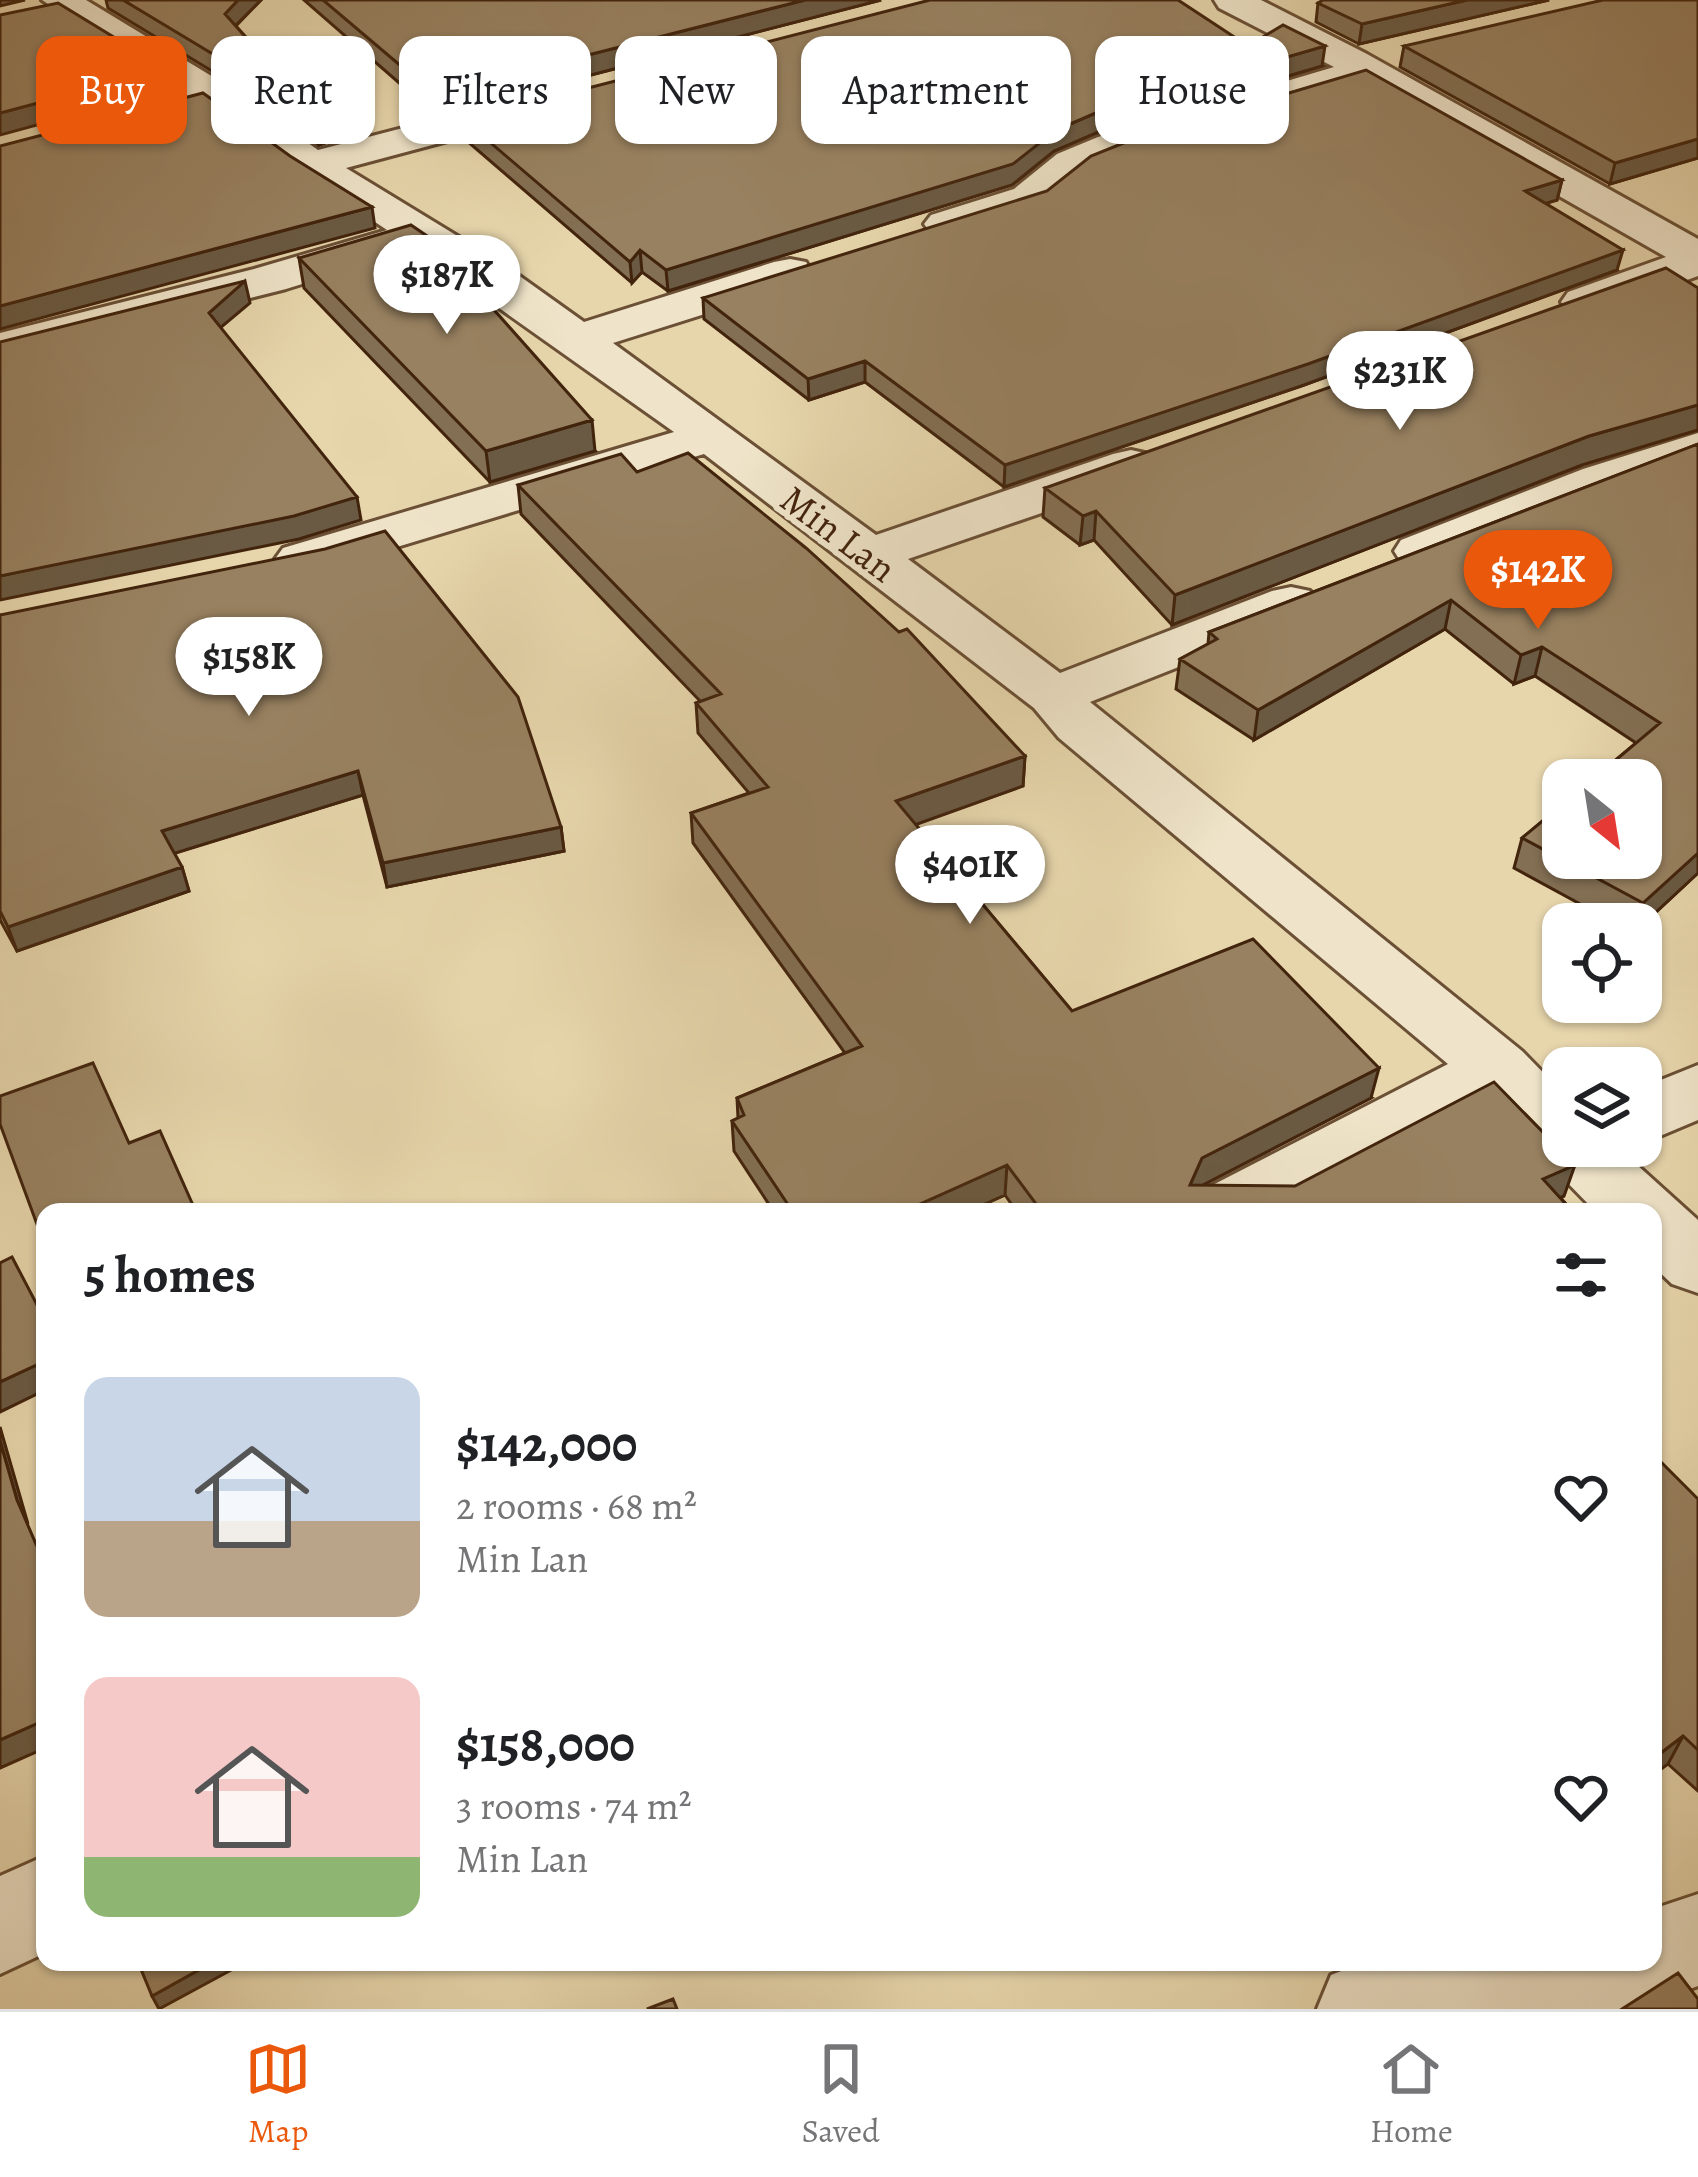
<!DOCTYPE html>
<meta charset="utf-8">
<style>
:root{--surface:#fff;--page:#f6f6f6;--text:#202124;--muted:#757577;--line:#e0e0e0;--accent:#ea580c}
body{margin:0;font-family:Alegreya,serif;background:var(--page);color:var(--text);height:100vh;display:flex;flex-direction:column;font-size:45px;white-space:nowrap}
*{box-sizing:border-box;margin:0}
p{font-size:39px;color:var(--muted)}
.icon{flex:none;width:66px;height:66px;fill:none;stroke:currentColor;stroke-width:2;stroke-linecap:round;stroke-linejoin:round}
.map{position:relative;flex:1;overflow:hidden}
.panel{position:absolute;left:36px;top:1203px;width:1626px;height:768px;display:flex;flex-direction:column;background:var(--surface);border-radius:24px;box-shadow:0 3px 9px #0004}
.panel>*{flex:none}
.hud{position:absolute;left:36px;top:36px;width:1626px;height:108px;display:flex;gap:24px}
.needle{width:78px;rotate:150deg}
.controls{position:absolute;left:1542px;top:759px;display:grid;gap:24px}
.controls a{display:grid;place-items:center;width:120px;height:120px;border-radius:24px;background:var(--surface);box-shadow:0 3px 9px #0004;font-size:60px}
.price{position:absolute;translate:-50% -102px;padding:0 27px;border-radius:42px;background:#fff;color:#222;font-size:39px;line-height:78px;filter:drop-shadow(0 3px 6px #0008)}
.price::after{content:'';position:absolute;left:50%;top:72px;width:36px;height:27px;margin-left:-18px;background:inherit;clip-path:polygon(0 0,100% 0,50% 100%)}
.price.current{background:var(--accent);color:#fff}
ul{padding:0;list-style:none}
li{display:flex;align-items:center;gap:36px;height:300px;padding:0 48px}
li span{display:grid;place-items:center;flex:none;width:336px;height:240px;border-radius:24px;color:#555}
li>.icon{margin-inline-start:auto}
span .icon{width:144px;height:144px;fill:#fffc;stroke-width:1}
li b{font-size:51px}
h2{display:flex;justify-content:space-between;align-items:center;height:144px;padding:0 48px;font-size:51px}
.chip{padding:0 42px;border-radius:24px;background:var(--surface);box-shadow:0 3px 9px #0004;font-size:42px;line-height:108px}
.chip.current{background:var(--accent);color:#fff}
.tabs{display:flex;justify-content:space-around;align-items:center;height:168px;border-top:3px solid var(--line);background:var(--surface);font-size:33px;color:var(--muted)}
.tabs a{display:grid;justify-items:center;gap:6px}
.tabs .current{color:var(--accent)}
.map>svg:first-child{display:block}
</style>
<div class="map">
<svg width="1698" height="2009" viewBox="0 0 1698 2009">
<rect width="100%" height="100%" fill="#e7d6ac"/>
<filter id="stains"><feTurbulence type="fractalNoise" baseFrequency=".00167" numOctaves="4"/><feColorMatrix values="0 0 0 0 .2 0 0 0 0 .09 0 0 0 0 .02 0 0 0 .5 -.17"/></filter>
<radialGradient id="worn" r=".72"><stop offset=".6" stop-color="#630" stop-opacity="0"/><stop offset="1" stop-color="#630" stop-opacity=".3"/></radialGradient>
<g fill="none" stroke-linecap="round" stroke-linejoin="round">
<defs>
<path id="minor" d="M42,0h44l142,86 90,64 232,-60 14,4 6,8 -6,8 -218,58 154,94 84,60 190,-60 16,-3 16,3 6,10 -6,10 -193,61 263,192 237,-81 18,-4 18,4 7,11 -7,11 -241,83 152,114 212,-82 19,-4 19,4 8,12 -8,12 -220,87 432,349 41,42v53h53l82,74v73l-26,-9 -19,-18v-54h-57l-106,-109 -204,109h-98l11,-20 249,-128 -389,-326 -25,-30 -330,-254 -383,116 -19,5 -19,-5 -8,-11 8,-11 391,-116 -264,-187 -5,7 -119,37 -286,72v-28l254,-64 133,-39z
M1214,0h47l106,54 331,185v37l-98,36 -16,4 -16,-4 -7,-10 7,-10 98,-35 -303,-173 -235,71 -41,17 -43,35 -98,30 -15,-4 -7,-9 7,-9 83,-26 43,-35 41,-17 236,-70 -115,-59z
M1698,433v31l-259,98 -19,5 -19,-5 -7,-11 7,-11 182,-71z
M1698,1065v55l-57,24v-56z
M45,1856v97l-45,21v-98z
M1698,1894v92l-63,23h-318l14,-34 33,-13h289v-53z"/>
</defs>
<use href="#minor" stroke="#6b5035" stroke-width="6"/>
<use href="#minor" fill="#efe4c9" fill-rule="evenodd"/>
</g>
<path fill="#836f53" stroke="#42240d" stroke-width="3" d="M106,0h155l-25,26 86,97 3,20 -6,2 -89,-63 -122,-74z
M304,0h577l-445,115z
M1549,0l-190,44 -43,-22 2,-19z
M1698,0v158l-88,26 -210,-117 4,-21z
M1248,46l74,20 -226,67 -42,18 -42,34 -344,106 -26,-19 -10,11 -165,-142 -3,-21z
M1562,180l-5,20 -11,3 71,67 -313,115 -300,102 -139,-105 -56,18 -105,-81 -1,-21z
M299,258l296,193 -105,31 -186,-194z
M1698,444v429l-57,53v-2h-24l-103,-56 8,-30 114,-95 -101,-67 -21,8 -69,-55 -191,111 -78,-51 4,-30 28,-15 1,-12z
M1582,465l-410,160 -78,-85 -14,5 -37,-28 2,-29z
M637,472l388,284 -2,30 -108,38 157,187 299,87 -169,87 362,11 -4,1 13,15h-556l-12,-17 -38,17h-193l-40,-61 -2,-30 6,-3 -1,-20 108,-45 -152,-210 -2,-30 58,-20 -51,-60 -2,-30 4,-2 -179,-187 -3,-29z
M0,615l561,212 3,24 -177,36 -24,-92 -189,58 8,14 7,24 -172,60 -17,-31z
M1698,1499v292l-30,-27z"/>
<path fill="#6a5a43" stroke="#42240d" stroke-width="3" d="M0,0h25l-25,6z
M238,0h23l-33,33 -3,-19z
M805,0h76l-445,115 -2,-21z
M1467,0h82l-190,44 3,-20z
M1325,46l-3,20 -226,67 -42,18 -42,34 -344,106 -2,-21 390,-140 42,-18z
M166,69l4,20 -170,46v-22z
M322,123l3,20 -6,2 -4,-20z
M1698,139v19l-88,26 5,-21z
M1562,180l-5,20 -36,11 4,-20z
M372,207l3,21 -375,101v-23z
M640,250l2,22 -10,11 -2,-21z
M1623,250l-6,20 -313,115 -300,102 1,-22z
M245,281l5,22 -37,31 -4,-21z
M865,361v21l-56,18 -1,-21z
M1698,405v25l-116,35 -410,160 3,-30 414,-159z
M592,420l3,31 -105,31 -4,-31z
M357,497l4,23 -62,19 -299,61v-24z
M1096,511l-2,29 -14,5 3,-29z
M1451,600l-6,29 -191,111 4,-30z
M1542,647l-7,29 -21,8 7,-29z
M1025,756l-2,30 -128,46 1,-31z
M358,771l5,24 -194,60 -7,-24z
M561,827l3,24 -177,36 -4,-24z
M1698,853v20l-57,53v-2h-5l7,-21z
M182,867l7,24 -172,60 -9,-24z
M1379,1068l-8,30 -174,90 -7,-3 12,-27z
M1007,1165l-2,30 -38,17h-65z
M1575,1165l-11,31 -31,13 10,-30z
M45,1361v29l-45,22v-30z
M0,1427l28,97 -11,-24 -17,-59z
M45,1720v28l-45,20v-28z
M1683,1736l-15,28 -15,11v-16z
M213,1962h33l-87,47 -7,-13z"/>
<path fill="#988160" stroke="#42240d" stroke-width="3" d="M123,0h115l-13,14 97,109 -7,2 -89,-63z
M323,0h482l-371,94z
M930,0h248l70,46 35,-21 42,21 -227,66 -42,18 -43,34 -347,106 -26,-20 -10,12 -166,-142z
M1323,0h144l-105,24 -44,-21z
M1603,0h95v139l-83,24 -211,-117z
M58,3l108,66 -166,44v-98z
M1366,70l196,110 -37,11 98,59 -315,114 -303,101 -140,-104 -57,18 -105,-81 344,-107 44,-35 40,-16z
M203,93l87,63 82,51 -372,99v-160z
M411,225l19,13 162,182 -106,31 -187,-193z
M1666,268l32,20v117l-109,31 -414,159 -79,-84 -13,5 -38,-28z
M245,281l-36,32 148,184 -63,19 -294,60v-234z
M1698,444v409l-55,50 -121,-65 41,-34v54h78v-78h-49l68,-57 -118,-76 -21,8 -70,-55 -193,110 -78,-51 37,-20 -8,-7z
M688,453l118,95 93,84 8,-3 118,127 -129,45 176,210 181,-72 126,129 -177,90 -12,27 105,1 199,-104 81,83 -32,14 30,33h-531l-35,-47 -105,47h-109l-61,-91 12,-6 -7,-17 125,-52 -171,-233 77,-26 -72,-84 25,-9 -203,-209 103,-31 16,18z
M385,531l133,166 43,130 -178,36 -25,-92 -196,60 20,36 -174,60 -8,-16v-296l325,-66z
M93,1063l36,80 31,-12 36,81h-151v34l-45,-122v-28z
M12,1257l33,63v41l-45,21v-119z
M0,1441l17,59 28,65v155l-45,20z
M1653,1454l45,45v251l-15,-14 -30,23z
M138,1962h75l-61,34z
M1678,1973l20,26v10h-76z
M673,1999l4,10h-30z"/>
<g text-anchor="middle" stroke-width="12" stroke-linejoin="round" paint-order="stroke">
<g font-size="39" fill="#42240d" stroke="#efe4c9">
<text transform="translate(839 533) rotate(37)" y="14">Min Lan</text>
</g>
</g>
<rect width="100%" height="100%" filter="url(#stains)"/>
<rect width="100%" height="100%" fill="url(#worn)"/>
</svg>
<div class="controls">
<a><svg class="needle" viewBox="-14 -14 28 28"><path d="M0-13l5 13h-10z" fill="#e53935"/><path d="M0 13l5-13h-10z" fill="#757577"/></svg></a>
<a><svg class="icon" aria-label="locate" viewBox="0 0 24 24"><circle cx="12" cy="12" r="6"/><path d="M12 2v4M12 18v4M2 12h4M18 12h4"/></svg></a>
<a><svg class="icon" aria-label="layers" viewBox="0 0 24 24"><path d="M12 4l9 5-9 5-9-5zM3 14l9 5 9-5"/></svg></a>
</div>
<b class="price" style="left:447px;top:337px">$187K</b>
<b class="price" style="left:1400px;top:433px">$231K</b>
<b class="price current" style="left:1538px;top:632px">$142K</b>
<b class="price" style="left:249px;top:719px">$158K</b>
<b class="price" style="left:970px;top:927px">$401K</b>
<div class="hud">
<a class="chip current">Buy</a>
<a class="chip">Rent</a>
<a class="chip">Filters</a>
<a class="chip">New</a>
<a class="chip">Apartment</a>
<a class="chip">House</a>
</div>
<section class="panel">
<h2>5 homes<svg class="icon" aria-label="filters" viewBox="0 0 24 24"><path d="M4 7h16M4 17h16"/><circle cx="9" cy="7" r="2"/><circle cx="15" cy="17" r="2"/></svg></h2>
<ul>
<li><span style="background:linear-gradient(#c9d6e8 60%,#b9a48a 0)"><svg class="icon" aria-label="home" viewBox="0 0 24 24"><path d="M3 11l9-7 9 7M6 9v11h12V9"/></svg></span><div><b>$142,000</b><p>2 rooms · 68 m²</p><p>Min Lan</p></div><svg class="icon" aria-label="heart" viewBox="0 0 24 24"><path d="M12 20l-8-8c-3-5 5-10 8-4 3-6 11-1 8 4z"/></svg></li>
<li><span style="background:linear-gradient(#f6c9c9 75%,#8fb573 0)"><svg class="icon" aria-label="home" viewBox="0 0 24 24"><path d="M3 11l9-7 9 7M6 9v11h12V9"/></svg></span><div><b>$158,000</b><p>3 rooms · 74 m²</p><p>Min Lan</p></div><svg class="icon" aria-label="heart" viewBox="0 0 24 24"><path d="M12 20l-8-8c-3-5 5-10 8-4 3-6 11-1 8 4z"/></svg></li>
</ul>
</section>
</div>
<nav class="tabs">
<a class="current"><svg class="icon" aria-label="map" viewBox="0 0 24 24"><path d="M3 6l6-2 6 2 6-2v14l-6 2-6-2-6 2zM9 4v14M15 6v14"/></svg>Map</a>
<a><svg class="icon" aria-label="saved" viewBox="0 0 24 24"><path d="M7 4h10v16l-5-4-5 4z"/></svg>Saved</a>
<a><svg class="icon" aria-label="home" viewBox="0 0 24 24"><path d="M3 11l9-7 9 7M6 9v11h12V9"/></svg>Home</a>
</nav>
